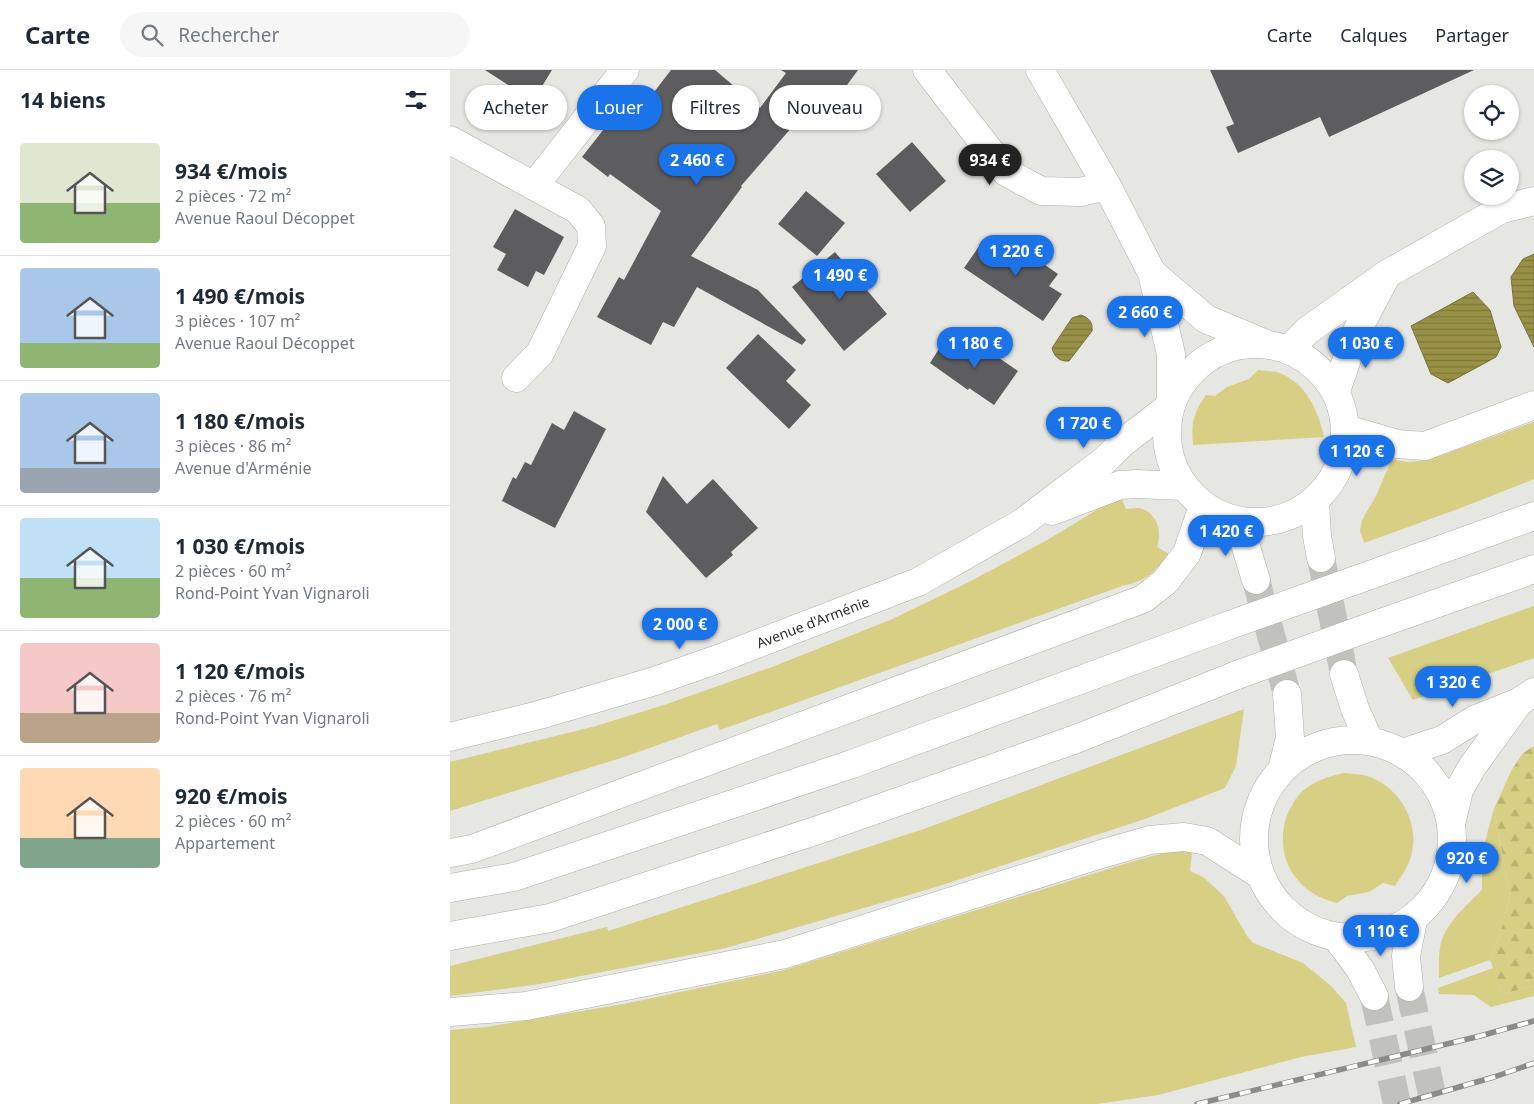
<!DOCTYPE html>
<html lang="fr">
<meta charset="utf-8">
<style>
:root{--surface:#fff;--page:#f6f6f7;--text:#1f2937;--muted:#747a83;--line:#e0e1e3;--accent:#1a73e8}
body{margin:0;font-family:"Noto Sans",sans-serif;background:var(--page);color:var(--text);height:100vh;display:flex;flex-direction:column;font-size:19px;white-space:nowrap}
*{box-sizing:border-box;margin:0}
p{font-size:16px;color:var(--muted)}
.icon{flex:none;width:28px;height:28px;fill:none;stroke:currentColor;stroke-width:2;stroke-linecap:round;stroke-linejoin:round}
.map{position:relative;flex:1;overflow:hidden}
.drawer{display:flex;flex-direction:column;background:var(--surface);width:450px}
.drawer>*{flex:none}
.top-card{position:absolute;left:15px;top:15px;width:475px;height:45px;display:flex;gap:10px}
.fabs{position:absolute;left:1014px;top:15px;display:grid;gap:10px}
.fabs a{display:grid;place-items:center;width:55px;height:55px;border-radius:50%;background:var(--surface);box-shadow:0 1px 4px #0004;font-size:25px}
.price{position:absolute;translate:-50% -42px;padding:0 11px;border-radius:18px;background:var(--accent);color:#fff;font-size:16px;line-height:32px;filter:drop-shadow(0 1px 2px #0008)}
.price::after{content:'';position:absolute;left:50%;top:30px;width:15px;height:11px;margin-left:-8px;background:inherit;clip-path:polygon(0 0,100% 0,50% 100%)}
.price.on{background:#222;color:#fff}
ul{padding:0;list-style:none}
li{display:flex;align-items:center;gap:15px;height:125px;padding:0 20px}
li+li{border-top:1px solid var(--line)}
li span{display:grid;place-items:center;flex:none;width:140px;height:100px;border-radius:5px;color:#555}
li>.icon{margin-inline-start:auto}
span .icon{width:60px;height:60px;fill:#fffc;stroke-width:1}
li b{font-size:21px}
h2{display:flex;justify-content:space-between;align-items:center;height:60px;padding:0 20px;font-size:21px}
.pill{padding:0 18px;border-radius:22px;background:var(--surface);box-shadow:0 1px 4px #0004;font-size:18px;line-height:45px}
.pill.on{background:var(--accent);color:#fff}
header{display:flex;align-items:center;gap:30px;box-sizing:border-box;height:70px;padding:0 25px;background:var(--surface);border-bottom:1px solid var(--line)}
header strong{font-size:24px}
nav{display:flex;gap:28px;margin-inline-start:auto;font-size:18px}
.search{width:350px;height:45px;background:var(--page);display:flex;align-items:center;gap:12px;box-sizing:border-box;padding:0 18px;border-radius:28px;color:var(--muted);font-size:19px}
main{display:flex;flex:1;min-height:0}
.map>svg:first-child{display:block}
</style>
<header>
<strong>Carte</strong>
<div class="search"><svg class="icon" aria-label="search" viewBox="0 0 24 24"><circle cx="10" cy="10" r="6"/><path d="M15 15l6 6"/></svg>Rechercher</div>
<nav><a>Carte</a><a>Calques</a><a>Partager</a></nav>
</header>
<main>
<section class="drawer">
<h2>14 biens<svg class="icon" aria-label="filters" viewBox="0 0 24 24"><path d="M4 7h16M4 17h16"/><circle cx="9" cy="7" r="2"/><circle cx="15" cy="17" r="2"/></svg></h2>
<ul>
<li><span style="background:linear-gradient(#dfe7d0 60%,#8fb573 0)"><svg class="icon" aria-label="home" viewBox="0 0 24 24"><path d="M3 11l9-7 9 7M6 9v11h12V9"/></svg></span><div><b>934 €/mois</b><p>2 pièces · 72 m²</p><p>Avenue Raoul Décoppet</p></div></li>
<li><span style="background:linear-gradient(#a9c7e8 75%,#8fb573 0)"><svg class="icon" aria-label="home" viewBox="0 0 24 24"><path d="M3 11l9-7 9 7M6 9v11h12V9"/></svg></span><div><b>1 490 €/mois</b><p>3 pièces · 107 m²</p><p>Avenue Raoul Décoppet</p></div></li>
<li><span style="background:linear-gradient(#a9c7e8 75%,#9aa5b1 0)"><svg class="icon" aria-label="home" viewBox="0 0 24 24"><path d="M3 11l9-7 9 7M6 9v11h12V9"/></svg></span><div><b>1 180 €/mois</b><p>3 pièces · 86 m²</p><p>Avenue d'Arménie</p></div></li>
<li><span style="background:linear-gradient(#bfe0f5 60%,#8fb573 0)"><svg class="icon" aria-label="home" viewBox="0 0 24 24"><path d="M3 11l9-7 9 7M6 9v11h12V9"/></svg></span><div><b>1 030 €/mois</b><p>2 pièces · 60 m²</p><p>Rond-Point Yvan Vignaroli</p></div></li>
<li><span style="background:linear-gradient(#f6c9c9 70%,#b9a48a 0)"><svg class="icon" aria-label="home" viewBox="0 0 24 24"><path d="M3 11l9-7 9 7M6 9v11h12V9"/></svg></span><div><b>1 120 €/mois</b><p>2 pièces · 76 m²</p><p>Rond-Point Yvan Vignaroli</p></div></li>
<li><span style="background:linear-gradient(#ffd9b3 70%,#7fa58c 0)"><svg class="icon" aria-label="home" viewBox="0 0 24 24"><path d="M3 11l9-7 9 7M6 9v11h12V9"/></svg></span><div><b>920 €/mois</b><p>2 pièces · 60 m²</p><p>Appartement</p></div></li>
</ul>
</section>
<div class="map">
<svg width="1084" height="1034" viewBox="0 0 1084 1034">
<defs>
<pattern id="forest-firs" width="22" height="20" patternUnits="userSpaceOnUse" patternTransform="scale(1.25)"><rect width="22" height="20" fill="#d7cf83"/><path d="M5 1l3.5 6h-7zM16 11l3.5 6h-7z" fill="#b9b271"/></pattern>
<pattern id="water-rules" width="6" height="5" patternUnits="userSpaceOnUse" patternTransform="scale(1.25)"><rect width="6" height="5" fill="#989044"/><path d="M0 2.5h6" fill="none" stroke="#7c7639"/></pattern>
</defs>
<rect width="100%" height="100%" fill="#e6e6e2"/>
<path fill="#d7cf83" d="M808,300c6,1 13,1 19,2 29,10 41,38 47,65l-131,8c-2,-22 0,-31 13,-50l9,1 12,-9 22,-8z
M1084,352v57l-76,30 -94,34 -4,-12 2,-11 14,-24 16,-37 15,3 21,-2z
M671,427l5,12c4,0 8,-1 12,-1 13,1 22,16 21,27 0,4 -1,9 -2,12l12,7c-17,20 -21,26 -47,32l-402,144 -3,-6 -93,33 -174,54v-49l146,-36 71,-22 105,-37 118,-47 79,-38 80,-43 59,-36z
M1084,536v52l-121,42 -25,-42z
M794,639l-8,57 -11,22 -80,31 -209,68 -210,61 -186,36 -90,12v-30l157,-39 1,4 316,-102z
M894,703c8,1 16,1 23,3 34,11 55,50 43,83 -3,10 -10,19 -15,27l-12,-3 -14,9 -22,4 -10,7c-40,-9 -63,-45 -51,-85 4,-10 10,-22 19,-29 12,-9 25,-13 39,-16z
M1044,739l16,87 -10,38 -10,26 -51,18c0,-13 -1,-27 3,-39 8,-20 26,-35 40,-49v-32l6,-28z
M742,781l-2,20 13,6 21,19 23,40 6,7 50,20 28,23 15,17 10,44 -55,10 -143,38 -61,9h-647v-74l36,-3 138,-23 160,-34 340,-106 43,-12z
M1043,898l10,26 31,-8v10l-43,11 -17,-12 -35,-1 -1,-6z"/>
<path fill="url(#forest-firs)" d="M1084,676v240l-31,8 -13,-34 10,-26 10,-38 -16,-87 17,-38 12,-18z"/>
<path fill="url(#water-rules)" stroke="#78733d" d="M1084,184v93l-20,-41 -3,-29 12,-18z
M1023,222l17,18 11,37 -5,10 -48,26 -17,-9 -20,-48z
M631,245c8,3 12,7 11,16l-23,30c-10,1 -15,-5 -17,-13l20,-30z"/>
<path fill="#5d5d60" d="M35,0h67l-19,31z
M221,0h44l45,38 26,-35 -5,-3h77l-27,37 -13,-10 -77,89 1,1 -51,69 67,34 48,50 -4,5 -105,-58 -23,40 -11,-5 -12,23 -54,-28 22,-40 5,3 37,-69 -51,-37 -2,3 -26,-20 25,-32 5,4 4,-6 9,7z
M760,0h264l-145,67 -9,-20 -82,36 -12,-26 8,-3z
M462,72l34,39 -36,31 -34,-38z
M356,121l39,32 -28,33 -39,-32z
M65,139l49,28 -20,38 -8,-4 -8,16 -31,-17 9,-16 -13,-7z
M556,168l52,36 -9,12 13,8 -19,27 -79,-53 18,-26 14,10z
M385,182l52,62 -43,37 -52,-64z
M308,264l38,36 -10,11 25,24 -22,24 -63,-61z
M517,266l51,35 -24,34 -25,-17 -1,2 -38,-27 14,-22 13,9z
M124,341l32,18 -51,99 -53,-27 11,-24 3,2 9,-17 6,3 21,-42 12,7z
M213,406l24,28 26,-25 45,49 -27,24 2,3 -27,23 -60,-66z"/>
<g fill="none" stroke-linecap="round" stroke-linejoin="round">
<path stroke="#c1c1be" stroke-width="28" stroke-dasharray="28 14" stroke-linecap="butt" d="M871,488l23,116
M806,510l31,114
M959,917l25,117
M924,926l23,108"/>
<defs>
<path id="minor" d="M477,0l79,102 35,19 39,1 27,-6
M590,0l67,116 45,87 19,81v48
M0,70l84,46
M702,203l54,46 60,25
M839,280l18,-19 80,-57 115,-65 32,-8
M66,308l24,-25 52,-107 -1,-20 -13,-16 -44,-24 91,-116
M886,321l20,-58 29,-55"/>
<g id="tertiary">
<path d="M602,441l68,-26 17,-1 46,2"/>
<path id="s1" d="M0,667l89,-22 116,-34 63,-22 200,-77 104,-59 82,-62 17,-17 48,-37"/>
<path d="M952,683l40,-13 32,-20 45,-18 15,-10"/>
<path d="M1002,750l7,-30 13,-23 47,-65"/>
</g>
<path id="secondary" d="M717 363a89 89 0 1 1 178 0a89 89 0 1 1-178 0Z
M865,431l2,35 4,22
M788,451l18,59
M894,604l11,35 14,31
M804 769a99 99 0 1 1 198 0a99 99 0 1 1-198 0Z
M833,696l7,-28 -3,-44
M887,868l23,31 14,27
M959,917l-3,-31 7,-36"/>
<path id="trunk" d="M896,359l51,15 28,2 109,-41
M920,505l164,-59
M931,553l153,-54
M0,783l22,-4 671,-250 22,-17 22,-29 16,-47
M0,818l64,-11 338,-113 375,-138
M0,866l100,-18 271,-89 255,-90 161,-64
M0,942l76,-6 259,-52 313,-99 52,-15 34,-3 23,4 52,33"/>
</defs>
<use href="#minor" stroke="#aeaeaa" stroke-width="29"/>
<use href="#tertiary" stroke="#aeaeaa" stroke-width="29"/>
<use href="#secondary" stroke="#aeaeaa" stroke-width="29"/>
<use href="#trunk" stroke="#aeaeaa" stroke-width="29"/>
<use href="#minor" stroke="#fff" stroke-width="28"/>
<use href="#tertiary" stroke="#fff" stroke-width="28"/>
<use href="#secondary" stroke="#fff" stroke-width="28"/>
<use href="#trunk" stroke="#fff" stroke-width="28"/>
<defs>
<path id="rail" d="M747,1034l283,-68 54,-15
M950,1034l94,-27 40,-14"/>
</defs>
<use href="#rail" stroke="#8b8b88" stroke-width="5.5"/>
<use href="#rail" stroke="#fff" stroke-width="4" stroke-dasharray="11" stroke-linecap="butt"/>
<defs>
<path id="trunk-bridge" d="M777,556l143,-51
M787,605l144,-52"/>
</defs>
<use href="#trunk-bridge" stroke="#aeaeaa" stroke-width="29" stroke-linecap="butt"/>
<use href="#trunk-bridge" stroke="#fff" stroke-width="28"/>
</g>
<g text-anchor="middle" stroke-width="5" stroke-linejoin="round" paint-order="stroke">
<g font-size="14" fill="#2e2e2c" stroke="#fff">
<text dy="5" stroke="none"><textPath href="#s1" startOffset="381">Avenue d'Arménie</textPath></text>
</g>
</g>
</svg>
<div class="fabs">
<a><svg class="icon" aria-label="locate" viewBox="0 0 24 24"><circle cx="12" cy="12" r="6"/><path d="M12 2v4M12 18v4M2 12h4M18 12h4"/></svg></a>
<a><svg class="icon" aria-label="layers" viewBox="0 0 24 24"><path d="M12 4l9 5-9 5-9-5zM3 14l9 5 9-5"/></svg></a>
</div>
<b class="price" style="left:247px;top:116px">2 460 €</b>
<b class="price on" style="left:540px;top:116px">934 €</b>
<b class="price" style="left:566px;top:207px">1 220 €</b>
<b class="price" style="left:390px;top:231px">1 490 €</b>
<b class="price" style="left:695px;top:268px">2 660 €</b>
<b class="price" style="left:525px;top:299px">1 180 €</b>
<b class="price" style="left:916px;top:299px">1 030 €</b>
<b class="price" style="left:634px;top:379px">1 720 €</b>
<b class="price" style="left:907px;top:407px">1 120 €</b>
<b class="price" style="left:776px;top:487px">1 420 €</b>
<b class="price" style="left:230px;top:580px">2 000 €</b>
<b class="price" style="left:1003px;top:638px">1 320 €</b>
<b class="price" style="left:1017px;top:814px">920 €</b>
<b class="price" style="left:931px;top:887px">1 110 €</b>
<div class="top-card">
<a class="pill">Acheter</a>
<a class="pill on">Louer</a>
<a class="pill">Filtres</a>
<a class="pill">Nouveau</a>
</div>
</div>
</main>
